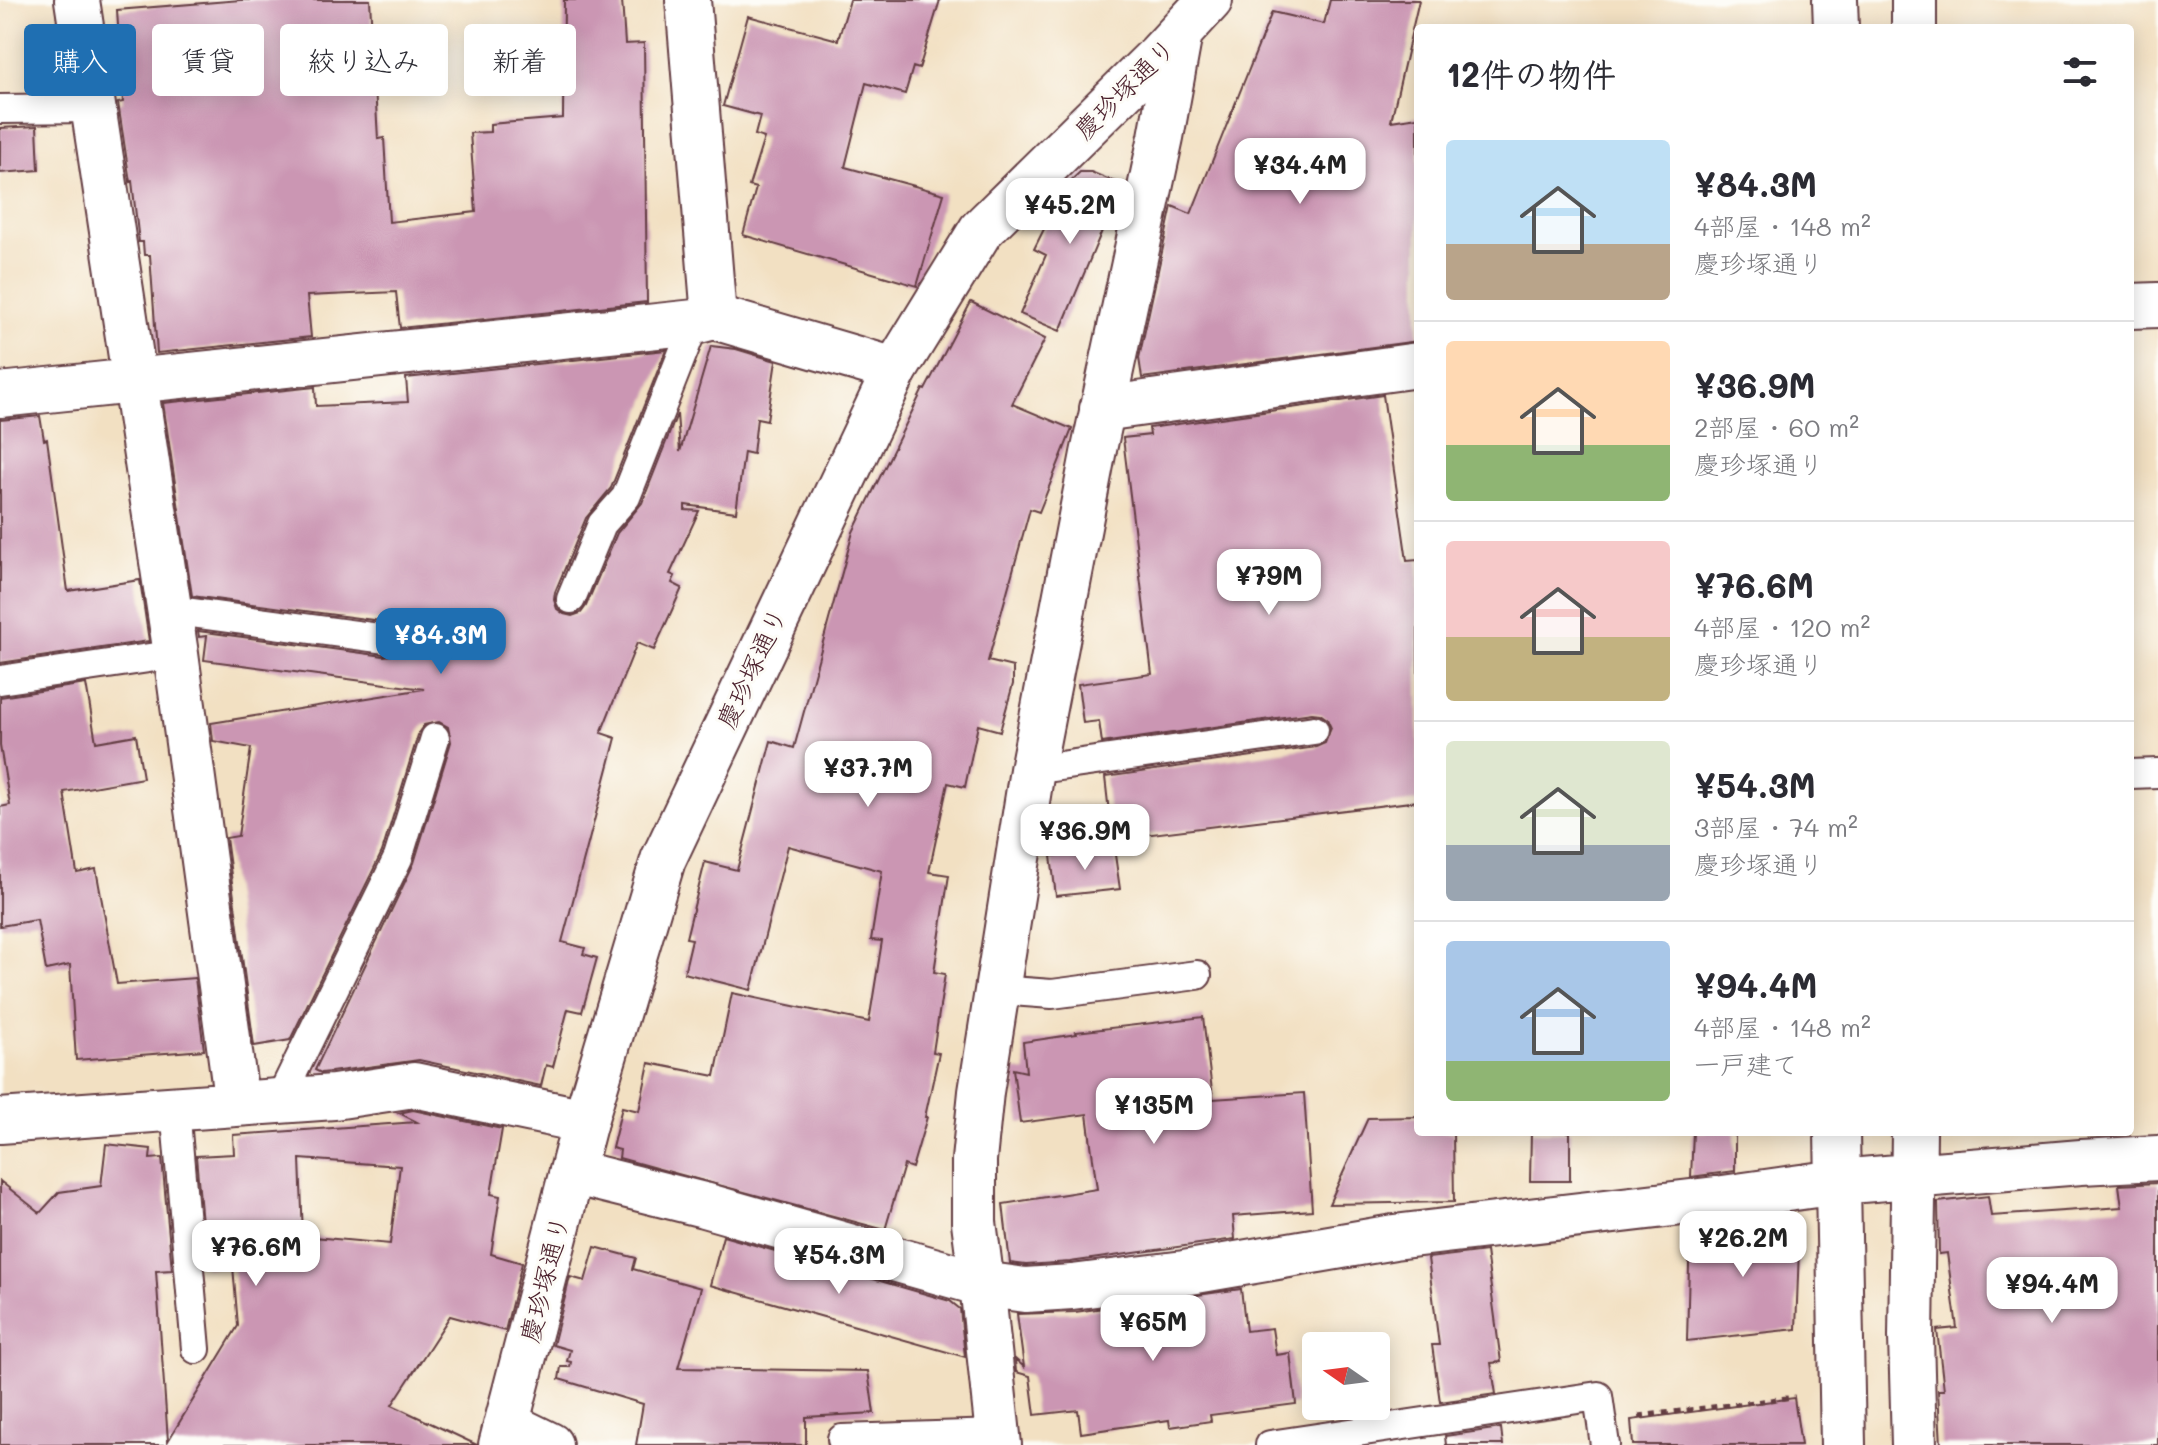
<!DOCTYPE html>
<html lang="ja">
<meta charset="utf-8">
<style>
:root{--surface:#fff;--page:#f7f7f7;--text:#2b2b33;--muted:#7c7c81;--line:#e1e1e2;--accent:#1f6fb2}
body{margin:0;font-family:Mali,"Klee One",sans-serif;background:var(--page);color:var(--text);height:100vh;display:flex;flex-direction:column;font-size:30px;white-space:nowrap}
*{box-sizing:border-box;margin:0}
p{font-size:26px;color:var(--muted)}
.icon{flex:none;width:44px;height:44px;fill:none;stroke:currentColor;stroke-width:2;stroke-linecap:round;stroke-linejoin:round}
.map{position:relative;flex:1;overflow:hidden}
.sheet{position:absolute;left:1414px;top:24px;width:720px;height:1112px;display:flex;flex-direction:column;background:var(--surface);border-radius:8px;box-shadow:0 4px 20px #0003}
.sheet>*{flex:none}
.guide{position:absolute;left:24px;top:24px;width:760px;height:72px;display:flex;gap:16px}
.needle{width:52px;rotate:284deg}
.controls{position:absolute;left:1302px;top:1332px;display:grid;gap:16px}
.controls a{display:grid;place-items:center;width:88px;height:88px;border-radius:8px;background:var(--surface);box-shadow:0 4px 20px #0003;font-size:40px}
.price{position:absolute;translate:-50% -68px;padding:0 18px;border-radius:16px;background:#fff;color:#222;font-size:26px;line-height:52px;filter:drop-shadow(0 2px 4px #0008)}
.price::after{content:'';position:absolute;left:50%;top:48px;width:24px;height:18px;margin-left:-12px;background:inherit;clip-path:polygon(0 0,100% 0,50% 100%)}
.price.on{background:var(--accent);color:#fff}
ul{padding:0;list-style:none}
li{display:flex;align-items:center;gap:24px;height:200px;padding:0 32px}
li+li{border-top:2px solid var(--line)}
li span{display:grid;place-items:center;flex:none;width:224px;height:160px;border-radius:8px;color:#555}
li>.icon{margin-inline-start:auto}
span .icon{width:96px;height:96px;fill:#fffc;stroke-width:1}
li b{font-size:34px}
h2{display:flex;justify-content:space-between;align-items:center;height:96px;padding:0 32px;font-size:34px}
.chip{padding:0 28px;border-radius:8px;background:var(--surface);box-shadow:0 4px 20px #0003;font-size:28px;line-height:72px}
.chip.on{background:var(--accent);color:#fff}
.map>svg:first-child{display:block}
</style>
<div class="map">
<svg width="2158" height="1445" viewBox="0 0 2158 1445">
<rect width="100%" height="100%" fill="#fdfcf7"/>
<filter id="ink" filterUnits="userSpaceOnUse"><feTurbulence type="fractalNoise" baseFrequency=".0125" numOctaves="2"/><feDisplacementMap in="SourceGraphic" scale="16" xChannelSelector="R" yChannelSelector="G"/><feConvolveMatrix kernelMatrix="1 2 1 2 8 2 1 2 1" color-interpolation-filters="sRGB"/></filter>
<filter id="wash" filterUnits="userSpaceOnUse"><feTurbulence type="fractalNoise" baseFrequency=".006" numOctaves="4" result="noise"/><feDisplacementMap in="SourceGraphic" scale="32" xChannelSelector="R" yChannelSelector="G"/><feGaussianBlur stdDeviation="1.8" result="paint"/><feColorMatrix in="noise" values="0 0 0 0 0 0 0 0 0 0 0 0 0 0 0 0 0 1.4 0 .05"/><feComposite in="paint" operator="in"/></filter>
<g filter="url(#wash)">
<rect width="100%" height="100%" fill="#f2e0c2"/>
<g id="blocks">
<path fill="#cb96b3" fill-rule="evenodd" d="M241,0h129l8,139 6,-1 5,84 87,-10 -6,-79 20,-1v-8l73,-6 1,-118h58l3,44 19,-1 3,259 -247,26 -4,-36 -89,4 4,41 -154,16 -7,-98h-6l-1,-13h-4l-7,-61 -2,1 -12,-79 5,-1 -6,-92z
M850,0h90l-21,69 -6,-2 -8,27 -39,-11 -21,84 99,27 -27,92 -174,-51 13,-47 -7,-2 15,-48 -9,-3 5,-19 -37,-10 25,-90 90,24z
M1330,0h89l-28,121 27,-4v224l-276,37 -3,-20 33,-152 19,8 81,-202 52,12z
M37,126l2,44 -39,3v-45z
M1080,172h11l34,14 -6,26 -2,-17 -57,136 -40,-17 26,-59 -12,-6 32,-64z
M971,302l74,37 -33,65 60,25 -33,83 -9,-3 -42,152 25,6v17l-13,47 -22,-6 -13,62 -17,-4 -19,89 20,3 -15,97 11,2 -12,78 6,1 -14,64h2l-15,51 -8,-3 -19,65 -266,-72 1,-8 -8,-2 10,-41 17,4 10,-48 66,13 17,-83 137,29 13,-81 -11,-1 11,-69 -94,-25 -37,144 -67,-17 8,-34 -6,-1 19,-76 32,8 34,-129 23,7 59,-216 70,-143 2,1z
M711,346l25,3 40,12 -9,59 -10,-2 -4,36 -9,-2 -8,60 -51,-7v5l14,1 -29,63 5,2 -3,7 10,5 -28,62 -17,-7 -36,90 15,5 -54,204 23,6 -2,6 14,4 -15,54 -14,-3 -15,58 -7,-2 -5,21 -122,-26 -88,12 -10,1 -6,-3 99,-207 37,-121 -3,-15 -9,-5 -15,3 -5,7 -37,120 -92,188 -36,6 -28,-208 12,-2 13,-88 -38,-7 -2,-18 213,-34 -220,-29 3,-24 -8,1 -1,-6 186,25 8,-1 7,-5 4,-10 -6,-14 -9,-4 -196,-26 -29,-193 152,-16 1,19 92,-4 -2,-24 260,-28 -55,138 -25,30 -31,74 -1,8 3,9 7,5 8,2 9,-3 5,-7 31,-73 25,-30 35,-89 3,38z
M1383,395l24,166 11,-1v241l-306,38 -7,-62 211,-30 9,-4 6,-15 -4,-9 -7,-5 -8,-1 -210,30 -3,-22 -16,2 -5,-39 74,-10 -29,-236 27,-3 -1,-7z
M40,416l4,24 3,-1 21,152 72,-11 9,61 -149,22v-243z
M86,684l10,58 40,-7 7,43 -79,14 13,81 19,-4 21,115 78,-6 9,72 -128,10 -6,-95 -24,5 -9,-50 -37,6v-119l10,-2 -10,-59v-49z
M1114,848l6,41 -64,7 -5,-40z
M1203,1017l10,82 91,-6 8,117 -79,6 2,23 -165,23 -44,3 -16,-2 -7,-59 94,-15 -10,-75 -67,9 -7,-54 13,3 -3,-30 54,-8 -1,-2z
M413,1110l89,19 -11,65 9,2 -9,58 31,9 -17,68 -55,-15 -58,89 85,40h-477v-264l40,32 19,-21 42,-6 5,-42 45,5 -1,10 12,-1 10,112 -16,1 12,170 70,-115 -5,-60 -27,2 -10,-112 38,-2 -1,-19 184,-13 -18,-9zM300,1159l100,7 -10,78 -87,-8z
M1418,1117v15h35l1,70 -125,2 39,-86z
M1531,1132h39v49h-40z
M1693,1132h42v39l-44,6z
M2158,1183v262h-217l-3,-55h6l-7,-60 20,-2 -10,-75 -8,1 -1,-52 50,-6 3,20 131,-9 -3,-22z
M1745,1220l55,2 -4,107 -109,12 3,-114z
M723,1236l227,65 10,8 5,48 -255,-72z
M595,1247l41,11 -3,11 68,19 -23,80 190,3 6,42 -68,4v28h-170l7,-41 -84,-25 2,-12h9l1,-5 -4,-1 3,-11 -17,-5 17,-68 15,4z
M1486,1251l15,111 -10,1 5,31 -56,8 -8,-57h7l-11,-87z
M1241,1289l5,42 26,-3 4,27 14,-2 6,51 -86,11 1,6 -41,6 -1,-7 -88,13 -3,-23 -43,5 -5,-39 -14,-4 -1,-13 9,8 -7,-53 58,-2z
M1794,1398l7,47h-168l-2,-25z
M1501,1428l2,17h-57l-1,-9z"/>
</g>
</g>
<g filter="url(#ink)">
<use href="#blocks" fill-opacity="0" stroke="#633c42" stroke-width="2"/>
<g fill="none" stroke-linecap="round" stroke-linejoin="round">
<defs>
<path id="service" d="M0,109l94,-1
M571,599l31,-75 24,-27 69,-175
M170,610l216,29
M0,680l176,-26
M1032,770l282,-40
M2130,774l28,-1
M998,990l54,4 145,-19
M279,1101l119,-243 37,-120
M175,1108l21,241
M842,1439l156,-5
M1270,1445l328,-49 7,49"/>
<path id="minor" d="M77,0l99,654 61,450
M688,0l26,317
M1835,0l1,28
M1914,0v28
M2130,306l28,-1
M0,395l695,-73 19,-5 181,53
M1102,409l316,-44
M0,1121l334,-24 80,-12 171,36
M1837,1132l6,313
M572,1172l132,33 278,79 43,6 47,-3 112,-14 210,-36 322,-38 121,-17 244,-20 77,-4
M982,1284l17,161
M507,1424l43,21
M1914,1445l-3,-108 3,-205"/>
<path id="tertiary" d="M982,1284l-8,-62v-62l7,-68 51,-322 61,-316 68,-317 19,-104
M501,1445l84,-324 78,-261 232,-490 86,-140 178,-175 51,-55"/>
</defs>
<use href="#service" stroke="#633c42" stroke-width="32"/>
<use href="#minor" stroke="#633c42" stroke-width="48"/>
<use href="#tertiary" stroke="#633c42" stroke-width="48"/>
<path stroke="#633c42" stroke-width="5" stroke-dasharray="6 6" stroke-linecap="butt" d="M1639,1416l156,-19"/>
<use href="#service" stroke="#fff" stroke-width="28"/>
<use href="#minor" stroke="#fff" stroke-width="44"/>
<use href="#tertiary" stroke="#fff" stroke-width="44"/>
</g>
</g>
<g text-anchor="middle" stroke-width="6" stroke-linejoin="round" paint-order="stroke">
<g font-size="26" fill="#4a1f2b" stroke="#fdfcf7">
<text transform="translate(1125 89) rotate(-45)" y="9">慶珍塚通り</text>
<text transform="translate(752 668) rotate(-65)" y="9">慶珍塚通り</text>
<text transform="translate(545 1279) rotate(-76)" y="9">慶珍塚通り</text>
</g>
</g>
</svg>
<div class="controls">
<a><svg class="needle" viewBox="-14 -14 28 28"><path d="M0-13l5 13h-10z" fill="#e53935"/><path d="M0 13l5-13h-10z" fill="#7c7c81"/></svg></a>
</div>
<b class="price" style="left:1300px;top:206px">¥34.4M</b>
<b class="price" style="left:1070px;top:246px">¥45.2M</b>
<b class="price" style="left:1269px;top:617px">¥79M</b>
<b class="price on" style="left:441px;top:676px">¥84.3M</b>
<b class="price" style="left:868px;top:809px">¥37.7M</b>
<b class="price" style="left:1085px;top:872px">¥36.9M</b>
<b class="price" style="left:1154px;top:1146px">¥135M</b>
<b class="price" style="left:1743px;top:1279px">¥26.2M</b>
<b class="price" style="left:256px;top:1288px">¥76.6M</b>
<b class="price" style="left:839px;top:1296px">¥54.3M</b>
<b class="price" style="left:2052px;top:1325px">¥94.4M</b>
<b class="price" style="left:1153px;top:1363px">¥65M</b>
<div class="guide">
<a class="chip on">購入</a>
<a class="chip">賃貸</a>
<a class="chip">絞り込み</a>
<a class="chip">新着</a>
</div>
<section class="sheet">
<h2>12件の物件<svg class="icon" aria-label="filters" viewBox="0 0 24 24"><path d="M4 7h16M4 17h16"/><circle cx="9" cy="7" r="2"/><circle cx="15" cy="17" r="2"/></svg></h2>
<ul>
<li><span style="background:linear-gradient(#bfe0f5 65%,#b9a48a 0)"><svg class="icon" aria-label="home" viewBox="0 0 24 24"><path d="M3 11l9-7 9 7M6 9v11h12V9"/></svg></span><div><b>¥84.3M</b><p>4部屋 · 148 m²</p><p>慶珍塚通り</p></div></li>
<li><span style="background:linear-gradient(#ffd9b3 65%,#8fb573 0)"><svg class="icon" aria-label="home" viewBox="0 0 24 24"><path d="M3 11l9-7 9 7M6 9v11h12V9"/></svg></span><div><b>¥36.9M</b><p>2部屋 · 60 m²</p><p>慶珍塚通り</p></div></li>
<li><span style="background:linear-gradient(#f6c9c9 60%,#c2b280 0)"><svg class="icon" aria-label="home" viewBox="0 0 24 24"><path d="M3 11l9-7 9 7M6 9v11h12V9"/></svg></span><div><b>¥76.6M</b><p>4部屋 · 120 m²</p><p>慶珍塚通り</p></div></li>
<li><span style="background:linear-gradient(#dfe7d0 65%,#9aa5b1 0)"><svg class="icon" aria-label="home" viewBox="0 0 24 24"><path d="M3 11l9-7 9 7M6 9v11h12V9"/></svg></span><div><b>¥54.3M</b><p>3部屋 · 74 m²</p><p>慶珍塚通り</p></div></li>
<li><span style="background:linear-gradient(#a9c7e8 75%,#8fb573 0)"><svg class="icon" aria-label="home" viewBox="0 0 24 24"><path d="M3 11l9-7 9 7M6 9v11h12V9"/></svg></span><div><b>¥94.4M</b><p>4部屋 · 148 m²</p><p>一戸建て</p></div></li>
</ul>
</section>
</div>
